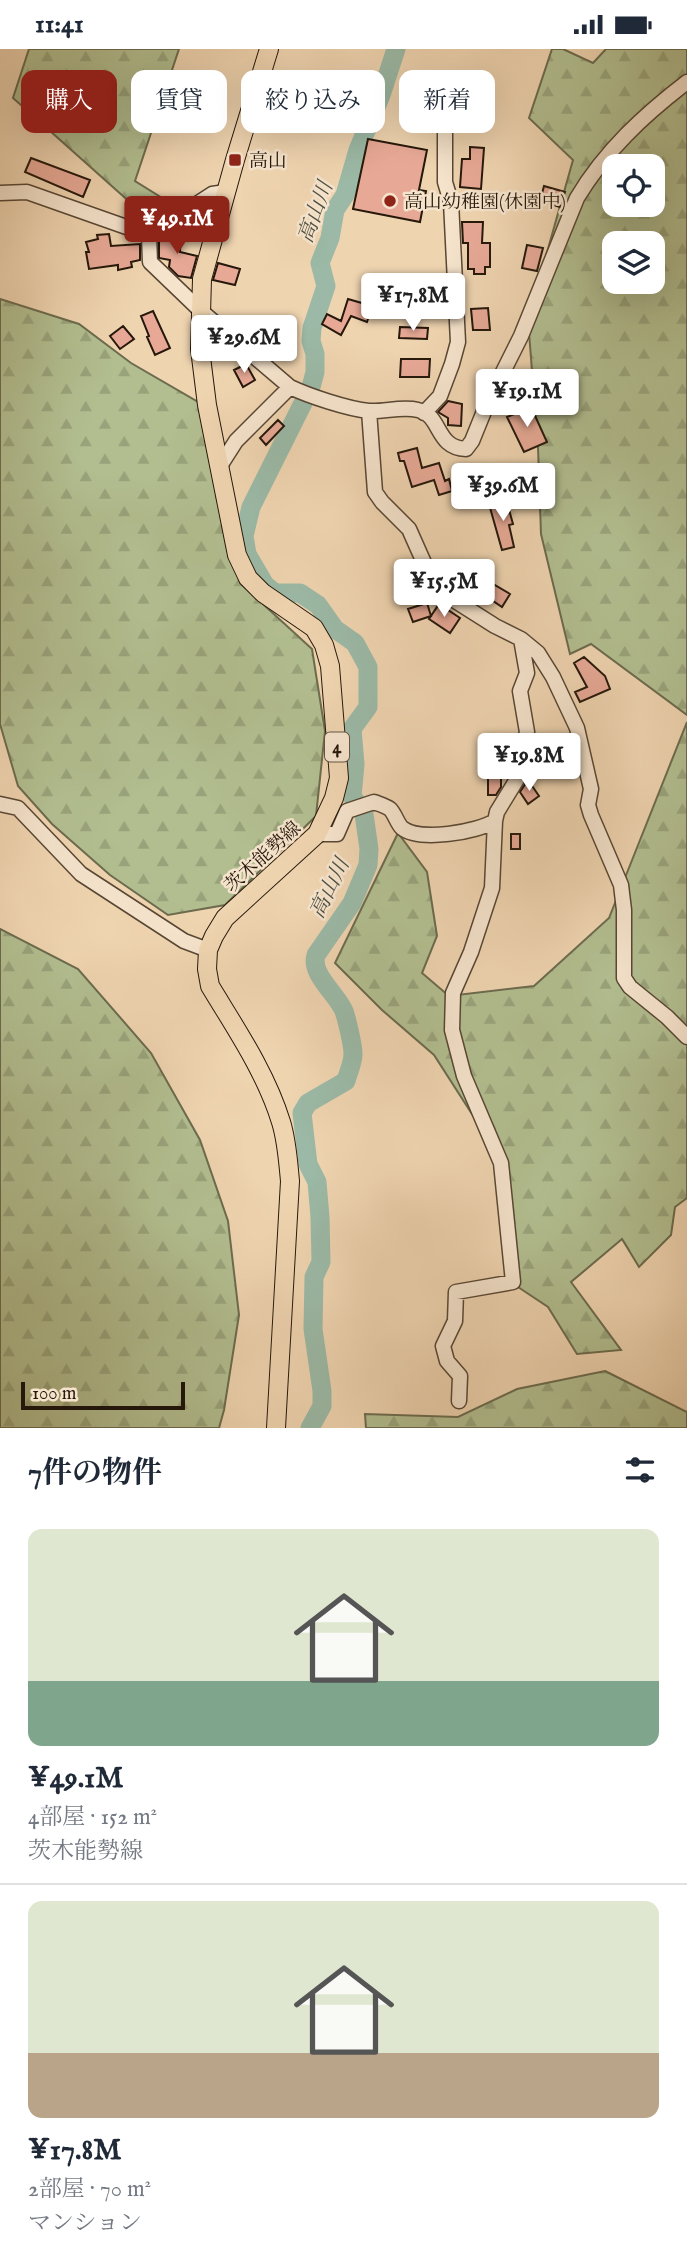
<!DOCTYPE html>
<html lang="ja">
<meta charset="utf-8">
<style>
:root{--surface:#fff;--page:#f2f2f3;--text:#1f2937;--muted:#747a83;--line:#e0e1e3;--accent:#8f2418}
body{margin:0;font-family:"IM FELL English","Noto Serif JP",serif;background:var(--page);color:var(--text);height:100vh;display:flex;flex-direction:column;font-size:26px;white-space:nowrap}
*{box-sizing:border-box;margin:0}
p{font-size:23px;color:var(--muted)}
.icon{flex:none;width:38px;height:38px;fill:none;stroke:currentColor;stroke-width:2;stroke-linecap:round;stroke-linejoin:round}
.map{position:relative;height:1379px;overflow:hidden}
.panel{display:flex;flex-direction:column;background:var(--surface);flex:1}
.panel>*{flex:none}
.top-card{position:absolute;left:21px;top:21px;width:646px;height:63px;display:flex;gap:14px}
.buttons{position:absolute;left:602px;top:105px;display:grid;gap:14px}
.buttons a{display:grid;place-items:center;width:63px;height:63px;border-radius:14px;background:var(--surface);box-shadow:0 7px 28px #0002;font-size:35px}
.scale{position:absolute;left:21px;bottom:18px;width:164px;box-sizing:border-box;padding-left:7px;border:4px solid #26180b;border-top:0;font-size:19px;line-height:24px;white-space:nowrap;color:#26180b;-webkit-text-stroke:5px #f5e3cc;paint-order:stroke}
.price{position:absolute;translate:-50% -60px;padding:0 16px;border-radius:7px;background:#fff;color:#222;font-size:23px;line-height:46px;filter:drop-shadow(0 2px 4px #0008)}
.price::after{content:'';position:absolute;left:50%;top:42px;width:21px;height:16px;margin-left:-10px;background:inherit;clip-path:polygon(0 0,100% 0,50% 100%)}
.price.active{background:var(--accent);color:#fff}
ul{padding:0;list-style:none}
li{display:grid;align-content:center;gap:14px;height:371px;padding:0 28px}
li+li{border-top:2px solid var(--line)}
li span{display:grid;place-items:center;height:217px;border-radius:14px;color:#555}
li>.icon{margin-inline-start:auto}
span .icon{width:126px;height:126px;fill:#fffc;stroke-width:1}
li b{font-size:30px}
h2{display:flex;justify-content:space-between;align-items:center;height:84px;padding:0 28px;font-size:30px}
.pill{padding:0 24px;border-radius:14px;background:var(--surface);box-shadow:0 7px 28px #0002;font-size:24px;line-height:63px}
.pill.active{background:var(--accent);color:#fff}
.status{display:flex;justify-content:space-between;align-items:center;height:49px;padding:0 35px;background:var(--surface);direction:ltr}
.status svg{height:19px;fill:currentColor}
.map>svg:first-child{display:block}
</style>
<div class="status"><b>11:41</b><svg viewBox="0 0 49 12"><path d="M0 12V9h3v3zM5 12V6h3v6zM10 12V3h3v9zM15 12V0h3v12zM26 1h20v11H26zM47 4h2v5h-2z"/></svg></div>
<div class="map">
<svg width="687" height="1379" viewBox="0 0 687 1379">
<defs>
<pattern id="forest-firs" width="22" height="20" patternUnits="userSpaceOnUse" patternTransform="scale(1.75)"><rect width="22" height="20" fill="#b2be90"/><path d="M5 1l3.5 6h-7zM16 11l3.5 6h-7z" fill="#99a37b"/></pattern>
</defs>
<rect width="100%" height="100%" fill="#efd4b0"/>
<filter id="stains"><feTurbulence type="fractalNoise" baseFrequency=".00286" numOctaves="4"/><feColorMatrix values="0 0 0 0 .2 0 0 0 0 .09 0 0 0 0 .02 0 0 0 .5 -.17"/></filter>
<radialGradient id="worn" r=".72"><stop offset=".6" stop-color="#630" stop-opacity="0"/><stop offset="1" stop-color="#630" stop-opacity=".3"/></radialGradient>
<path fill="url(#forest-firs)" stroke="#6c6b4e" stroke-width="2" fill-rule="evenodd" d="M29,0h150l-44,132 32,20 -16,20 -138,-123z
M552,0h11l30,14 13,-14h81v666l-96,-71 -21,10 -29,-120 -3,-87 -10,-127 45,-160 -44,-42zM614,117h39v39h-39zM614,194h39v39h-39z
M0,250l79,25 52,39 67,39 19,95 23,86 72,66 13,82 -9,85 -91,89 -57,10 -58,-40 -58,-51 -34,-38 -18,-62z
M687,673v476l-12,9 -4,28 -32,32 -17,-28 -51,43 50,68 -44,4 -29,-47 -30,-20 -21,-134 -63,-98 -52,-45 -47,-47 63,-130 29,39 10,64 -15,37 27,23 85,-10 75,-68z
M0,880l78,40 73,84 49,87 28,81 11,94 -15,95 -5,18h-219z
M605,1322l82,41v16h-321l-1,-14 93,3 59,-28z"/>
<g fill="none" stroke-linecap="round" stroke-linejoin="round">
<path stroke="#9bb9a6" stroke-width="19" d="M310,1379l12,-22v-15l-9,-62 1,-52 7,-15 -1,-45 -3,-35 -9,-18 -6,-51 6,-10 38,-22c2,-8 7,-18 7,-27 0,-9 -6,-34 -9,-43 -8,-18 -34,-37 -28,-56l36,-52 16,-38 1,-16 -5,-35 -12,-18 3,-32 -3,-35 16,-22v-40l-13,-24 -20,-14 -17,-24 -18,-12h-25l-10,-8 -18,-31 -3,-18 7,-29 60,-120 4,-15v-18l-4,-13 1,-13 14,-42 -6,-23 10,-25 5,-28 10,-15 13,-45 23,-55 15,-46"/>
</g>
<path fill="#e7a996" stroke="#26180b" stroke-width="2" d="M368,90l59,11 -8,40 7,1 -6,31 -67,-13z
M470,98l14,1 -3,41 -21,-2 2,-28h8z
M31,109l59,22 -7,17 -58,-25z
M544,137l21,6 -5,15 -20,-6z
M462,173h21l-1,21h8v24h-5v7h-11v-5h-6v-26h-5z
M169,184h12l-1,19 17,4 -6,22 -13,-2 -9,-9 1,-7 -11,-2v-18l6,-4h4z
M109,185l2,12 29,-2v16l-9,2 1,5 -14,3v-5l-29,4 -3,-17h3l-3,-10 12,-3 -1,-4z
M527,196l16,3 -6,23 -15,-3z
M218,214l22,6 -5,16 -22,-5z
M348,250l24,7 -5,16 -16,-6 -10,19 -19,-11 5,-10 14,7z
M488,259l2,22h-17l-2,-21z
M153,262l17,37 -15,7 -8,-18 2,-1 -8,-20z
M123,277l11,13 -14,10 -10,-13z
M400,278l28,1 -1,11 -28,-1z
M401,310h29l-1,18h-29z
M246,315l9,16 -12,7 -9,-17z
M448,352l14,3 -1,22 -13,-1v-7l-10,-6z
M531,358l16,35 -23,10 -17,-35z
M278,371l6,6 -18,19 -6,-7z
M417,399l5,20 17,-5 6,18 4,-2 3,12 -13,4 -5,-15 -22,7 -8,-26h-4l-2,-8z
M506,450l7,25 -4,1 5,22 -12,3 -13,-46z
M471,522l39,23 -8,13 -31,-21 -6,10 -7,-5z
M427,554l4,13 -18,6 -5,-13z
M439,555l21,14 -10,15 -21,-14z
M584,608l21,19 5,13 -30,13 -5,-10 12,-5 -13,-24z
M542,694l6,8 -15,13 -1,-12z
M488,726h13v12l-5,8h-8z
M528,731l11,16 -11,8 -8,-12z
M511,785h9v15h-9z"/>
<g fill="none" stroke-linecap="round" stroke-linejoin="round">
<defs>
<path id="minor" d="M0,144l27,-1 122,43 63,-41 14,-2
M149,186l1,27 51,49 89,76c19,9 58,22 79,24 16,1 33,-5 49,-1 24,5 17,38 48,39l6,-8 15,-37 34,-68 56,-138c28,-47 67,-83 110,-116
M369,362l6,81 7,10 27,27 16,36 14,22 15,13 41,26 26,13 17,14 15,24 24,51 14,61 -3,16 3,10 30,70 3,25v68l6,9 37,30 20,20
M424,364l16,-17 12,-32 6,-22 -7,-140 -6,-20v-51
M220,417l16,-25 54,-54
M0,755l18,4 63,66 103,67 24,9
M317,785h20l10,-23 27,-9c5,2 12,4 16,7 5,5 7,14 12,19 18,14 75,4 93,-7l2,-9 25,-41v-20l5,-19 -7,-41 7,-18 -6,-34
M459,1352l1,-25 -13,-15 -4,-15 12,-25 1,-29 57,-10 -12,-119 -37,-87 -12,-46 1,-37 18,-41 21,-64 3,-67"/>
<path id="major" d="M269,0l-34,111 -33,119 -2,70 7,56 30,150 11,23 15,15 51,35 10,17 6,21 9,112 -5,20 -17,36 -92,84 -11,18 -6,14 -1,19 3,17c26,43 56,87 71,136 6,19 7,39 9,59l-14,247"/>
</defs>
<use href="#minor" stroke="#584734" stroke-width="17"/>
<use href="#major" stroke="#26180b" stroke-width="20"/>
<use href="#minor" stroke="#f5e3cc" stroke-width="14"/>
<use href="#major" stroke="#efd4b0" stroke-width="18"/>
</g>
<g fill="#8f2418" stroke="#f5e3cc" stroke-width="2.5">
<rect x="228" y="104" width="14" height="14" rx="3.5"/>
<circle cx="390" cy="152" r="7"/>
</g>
<g text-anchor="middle" stroke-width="5" stroke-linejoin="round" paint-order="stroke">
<rect fill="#f5e3cc" stroke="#645545" stroke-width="2" x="325" y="683.5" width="24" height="29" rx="5"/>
<g font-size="18" font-weight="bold" fill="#26180b">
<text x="337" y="704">4</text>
</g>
<g font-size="19" fill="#26180b" stroke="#f5e3cc" text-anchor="start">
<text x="249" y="118">高山</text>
<text x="404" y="159">高山幼稚園(休園中)</text>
</g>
<g font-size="19" fill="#26180b" stroke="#f5e3cc">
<text transform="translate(262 807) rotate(-42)" y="7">茨木能勢線</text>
</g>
<g font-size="21" font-style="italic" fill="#4f5041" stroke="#f5e3cc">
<text transform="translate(315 163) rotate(-70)" y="7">高山川</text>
<text transform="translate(329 839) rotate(-64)" y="7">高山川</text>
</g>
</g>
<rect width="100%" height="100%" filter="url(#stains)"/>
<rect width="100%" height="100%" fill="url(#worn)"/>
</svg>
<div class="buttons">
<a><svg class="icon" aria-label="locate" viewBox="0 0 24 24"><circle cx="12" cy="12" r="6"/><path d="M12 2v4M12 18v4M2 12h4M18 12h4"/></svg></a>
<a><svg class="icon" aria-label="layers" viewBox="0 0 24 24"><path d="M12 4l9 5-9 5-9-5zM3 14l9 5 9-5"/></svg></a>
</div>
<div class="scale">100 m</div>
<b class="price active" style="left:177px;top:207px">¥49.1M</b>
<b class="price" style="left:413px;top:284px">¥17.8M</b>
<b class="price" style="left:244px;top:326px">¥29.6M</b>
<b class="price" style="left:527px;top:380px">¥19.1M</b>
<b class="price" style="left:503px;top:474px">¥39.6M</b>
<b class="price" style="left:444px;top:570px">¥15.5M</b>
<b class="price" style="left:529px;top:744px">¥19.8M</b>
<div class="top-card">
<a class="pill active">購入</a>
<a class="pill">賃貸</a>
<a class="pill">絞り込み</a>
<a class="pill">新着</a>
</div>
</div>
<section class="panel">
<h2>7件の物件<svg class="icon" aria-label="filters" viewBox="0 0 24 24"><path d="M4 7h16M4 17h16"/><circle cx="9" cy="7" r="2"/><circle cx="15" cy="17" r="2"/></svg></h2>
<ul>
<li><span style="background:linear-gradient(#dfe7d0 70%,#7fa58c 0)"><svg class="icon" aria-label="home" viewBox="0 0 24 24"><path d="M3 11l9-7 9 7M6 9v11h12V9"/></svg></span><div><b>¥49.1M</b><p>4部屋 · 152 m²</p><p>茨木能勢線</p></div></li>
<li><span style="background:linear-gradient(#dfe7d0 70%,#b9a48a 0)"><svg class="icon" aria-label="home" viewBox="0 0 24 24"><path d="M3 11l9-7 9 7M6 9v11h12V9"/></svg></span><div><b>¥17.8M</b><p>2部屋 · 70 m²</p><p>マンション</p></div></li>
</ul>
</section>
